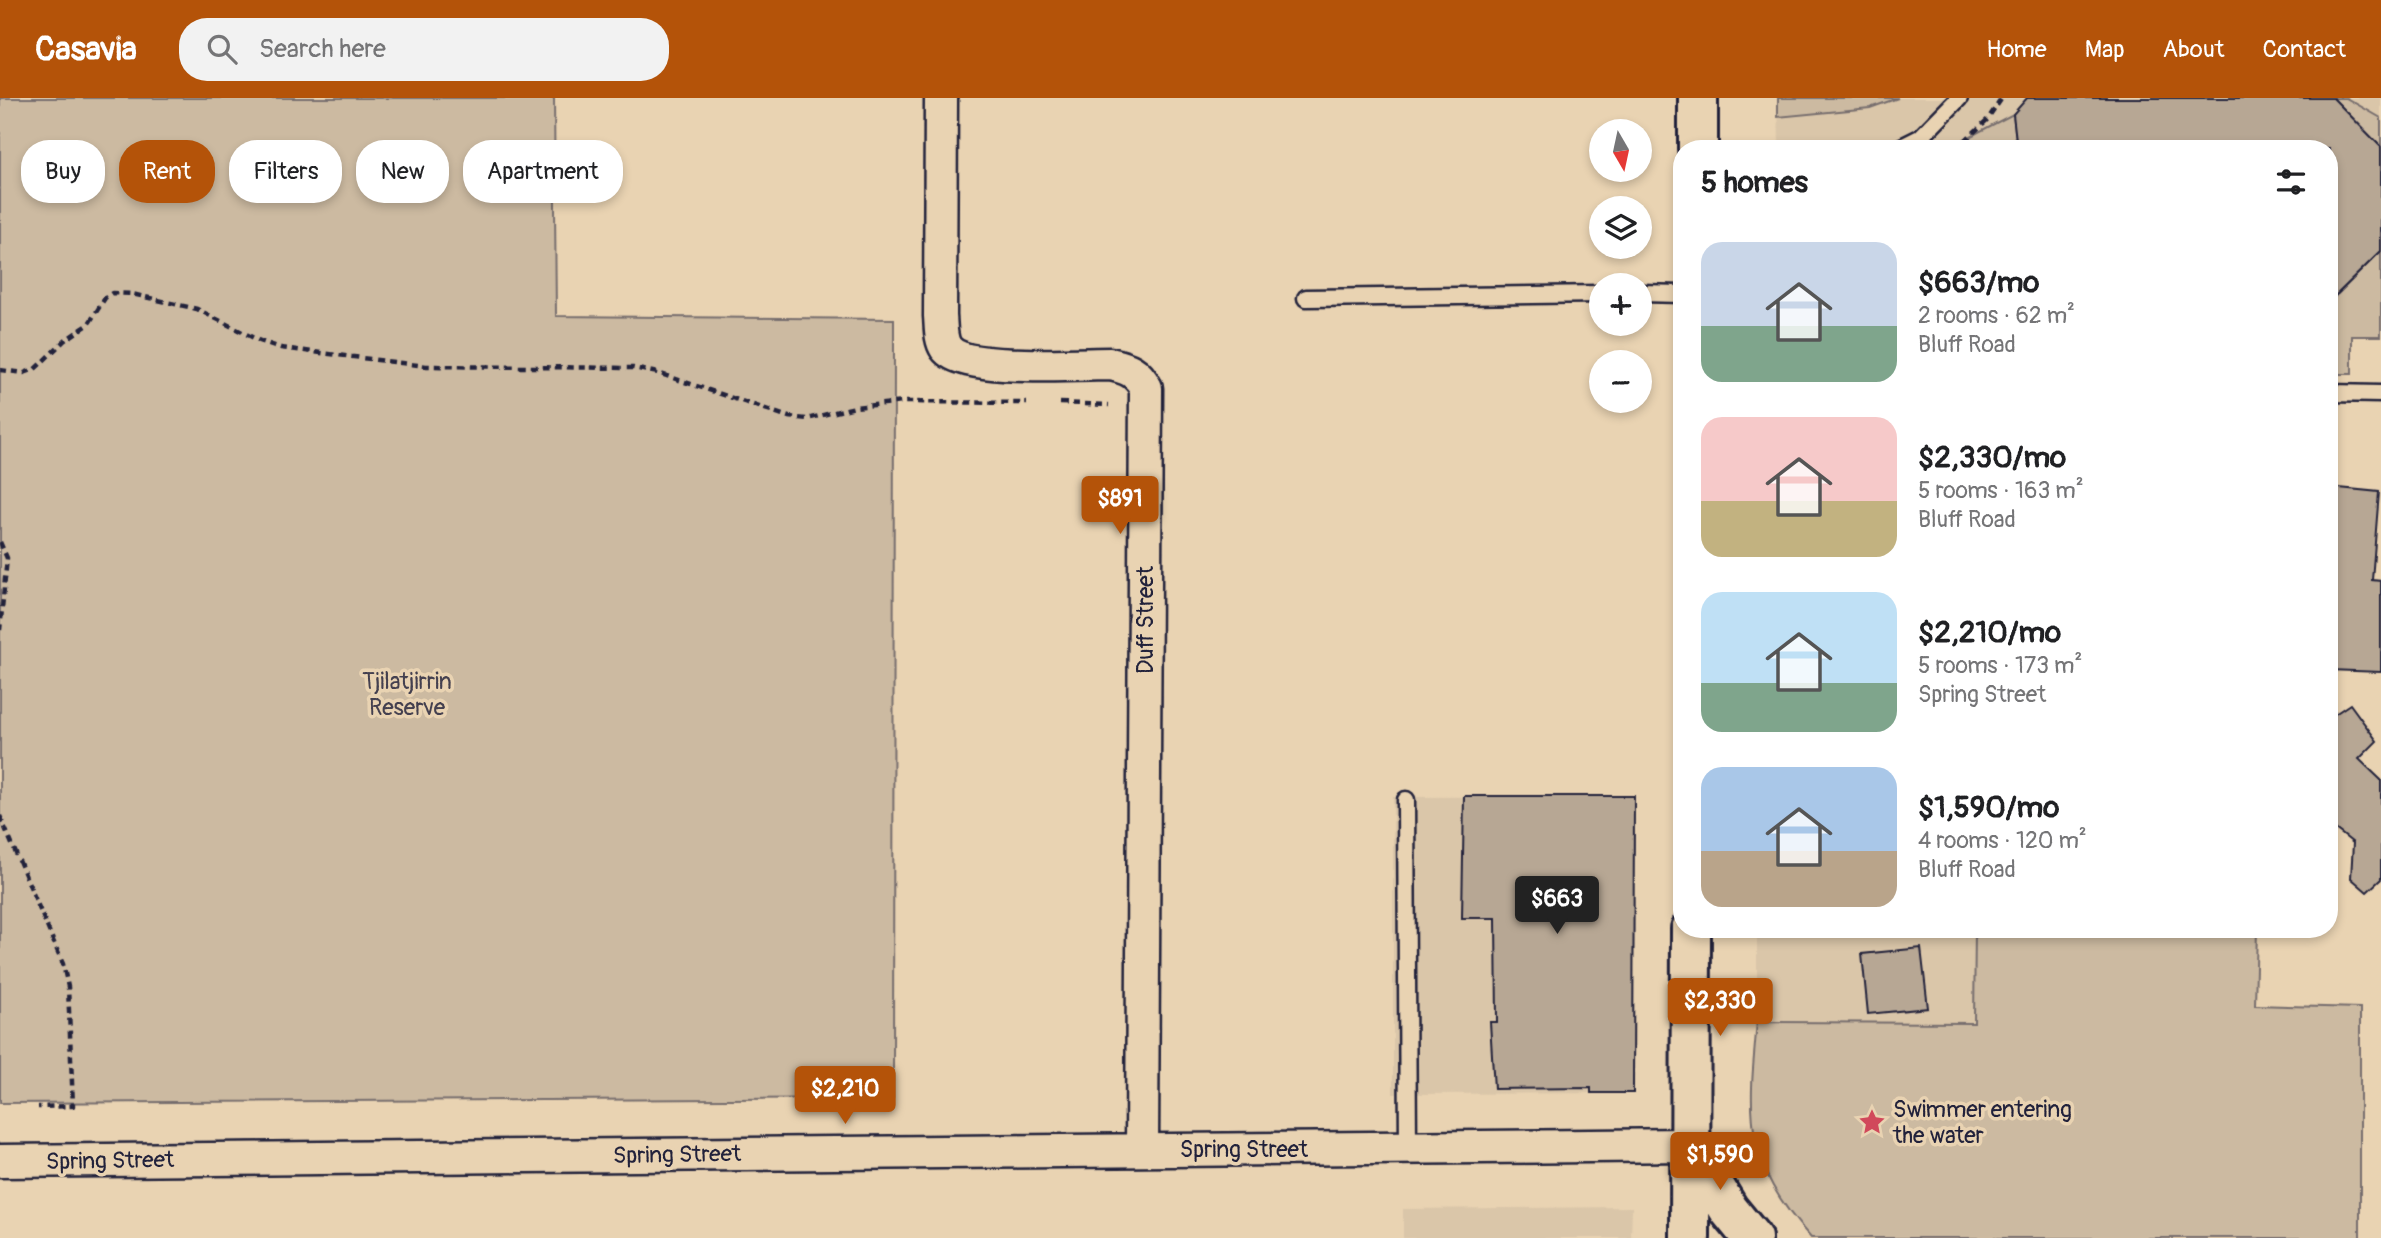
<!DOCTYPE html>
<meta charset="utf-8">
<style>
:root{--surface:#fff;--page:#f2f2f2;--text:#202124;--muted:#757577;--accent:#b45309}
body{margin:0;font-family:Pangolin,sans-serif;background:var(--page);color:var(--text);height:100vh;display:flex;flex-direction:column;font-size:26px;white-space:nowrap}
*{box-sizing:border-box;margin:0}
p{font-size:23px;color:var(--muted)}
.icon{flex:none;width:38px;height:38px;fill:none;stroke:currentColor;stroke-width:2;stroke-linecap:round;stroke-linejoin:round}
.map{position:relative;flex:1;overflow:hidden}
.sheet{position:absolute;left:1673px;top:42px;width:665px;height:798px;display:flex;flex-direction:column;background:var(--surface);border-radius:28px;box-shadow:0 4px 10px #0003}
.sheet>*{flex:none}
.banner{position:absolute;left:21px;top:42px;width:665px;height:63px;display:flex;gap:14px}
.needle{width:46px;rotate:171deg}
.tools{position:absolute;left:1589px;top:21px;display:grid;gap:14px}
.tools a{display:grid;place-items:center;width:63px;height:63px;border-radius:50%;background:var(--surface);box-shadow:0 4px 10px #0003;font-size:35px}
.price{position:absolute;translate:-50% -60px;padding:0 16px;border-radius:7px;background:var(--accent);color:#fff;font-size:23px;line-height:46px;filter:drop-shadow(0 2px 4px #0008)}
.price::after{content:'';position:absolute;left:50%;top:42px;width:21px;height:16px;margin-left:-10px;background:inherit;clip-path:polygon(0 0,100% 0,50% 100%)}
.price.active{background:#222;color:#fff}
ul{padding:0;list-style:none}
li{display:flex;align-items:center;gap:21px;height:175px;padding:0 28px}
li span{display:grid;place-items:center;flex:none;width:196px;height:140px;border-radius:21px;color:#555}
li>.icon{margin-inline-start:auto}
span .icon{width:84px;height:84px;fill:#fffc;stroke-width:1}
li b{font-size:30px}
h2{display:flex;justify-content:space-between;align-items:center;height:84px;padding:0 28px;font-size:30px}
.tag{padding:0 24px;border-radius:28px;background:var(--surface);box-shadow:0 4px 10px #0003;font-size:24px;line-height:63px}
.tag.active{background:var(--accent);color:#fff}
header{display:flex;align-items:center;gap:42px;box-sizing:border-box;height:98px;padding:0 35px;background:var(--accent);color:#fff}
header strong{font-size:33px}
nav{display:flex;gap:38px;margin-inline-start:auto;font-size:24px}
.search{width:490px;height:63px;background:var(--page);display:flex;align-items:center;gap:18px;box-sizing:border-box;padding:0 24px;border-radius:28px;color:var(--muted);font-size:26px}
.map>svg:first-child{display:block}
</style>
<header>
<strong>Casavia</strong>
<div class="search"><svg class="icon" aria-label="search" viewBox="0 0 24 24"><circle cx="10" cy="10" r="6"/><path d="M15 15l6 6"/></svg>Search here</div>
<nav><a>Home</a><a>Map</a><a>About</a><a>Contact</a></nav>
</header>
<div class="map">
<svg width="2381" height="1140" viewBox="0 0 2381 1140">
<rect width="100%" height="100%" fill="#e9d3b2"/>
<filter id="ink" filterUnits="userSpaceOnUse"><feTurbulence type="fractalNoise" baseFrequency=".0143" numOctaves="2"/><feDisplacementMap in="SourceGraphic" scale="14" xChannelSelector="R" yChannelSelector="G"/><feConvolveMatrix kernelMatrix="1 2 1 2 8 2 1 2 1" color-interpolation-filters="sRGB"/></filter>
<g filter="url(#ink)">
<path fill="#dac6a9" d="M1778,0h603v238h-29v38h-23v-225h-550z
M1634,698l-1,297 -240,1v-297z
M1757,831h218l-1,94 -217,-1z
M1632,1109l-1,31h-228v-29z"/>
<path fill="#ccbaa1" stroke="#776e6e" stroke-width="2" d="M0,0h554l2,218 338,3 -1,779 -893,5z
M1778,0h120l-28,10 -92,9z
M2333,0h13l35,20v29z
M2013,16l4,35h-71z
M2381,153v85h-29v38h-23v-88l9,8z
M1975,831h282l-2,76 105,3v230h-549c-68,-76 -63,-121 -54,-216l217,1z"/>
<path fill="#b7a794" stroke="#22223b" stroke-width="2" d="M2027,0h306l48,49v104l-52,51v-153h-312l-4,-35z
M2329,389l50,5 -7,88 9,1v91l-52,-2z
M2350,606l27,37 -18,18 22,21v99l-14,13 -16,-14 2,-35 -24,-19v-106z
M1464,698h170l-1,297h-42v-5l-97,1 -4,-67h7l-1,-104h-34z
M1921,850l7,60 -60,6 -6,-60z"/>
<g fill="none" stroke-linecap="round" stroke-linejoin="round">
<defs>
<path id="lane" d="M1898,51l22,-11 39,-40
M1640,195l42,1
M1306,200l295,-4
M2329,295l52,1
M1406,702l2,348"/>
<path id="street" d="M941,0l-1,218c1,10 0,23 6,32 18,24 132,16 164,16 18,4 27,7 36,24l-4,762
M0,1063l1690,-16"/>
<path id="secondary" d="M1698,51v-51
M1691,1049l38,63 23,28
M1690,1140l1,-309"/>
</defs>
<use href="#lane" stroke="#22223b" stroke-width="21"/>
<use href="#street" stroke="#22223b" stroke-width="37"/>
<use href="#secondary" stroke="#22223b" stroke-width="44"/>
<path stroke="#22223b" stroke-width="4.5" stroke-dasharray="7 5" stroke-linecap="butt" d="M1956,51l32,-30 14,-21
M0,272l24,3 11,-4 30,-29 23,-15 17,-27 7,-5 20,1 65,15 63,32 21,7 145,18 207,2 25,5 131,44 18,2 48,-12 49,-5 123,1
M1060,305l49,2
M0,444l7,16 -7,72
M0,718l63,148 5,23 5,119 -35,1"/>
<use href="#lane" stroke="#e9d3b2" stroke-width="16"/>
<use href="#street" stroke="#e9d3b2" stroke-width="32"/>
<use href="#secondary" stroke="#e9d3b2" stroke-width="38"/>
</g>
</g>
<defs>
<symbol id="sight-bare" viewBox="-9 -9 18 18"><path d="M0-6L1.8-2.2L6-1.7L2.9 1.2L3.7 5.4L0 3.3L-3.7 5.4L-2.9 1.2L-6-1.7L-1.8-2.2Z" fill="#d1495b" stroke="#e9d3b2" stroke-width="2.5" paint-order="stroke"/></symbol>
</defs>
<g fill-rule="evenodd">
<use href="#sight-bare" x="1853" y="1005" width="38" height="38"/>
</g>
<g text-anchor="middle" stroke-width="7" stroke-linejoin="round" paint-order="stroke">
<g font-size="23" fill="#22223b" stroke="#e9d3b2">
<text transform="translate(1145 522) rotate(-90)" y="8">Duff Street</text>
<text x="1244" y="1059">Spring Street</text>
<text transform="translate(677 1056) rotate(-1)" y="8">Spring Street</text>
<text transform="translate(110 1062) rotate(-1)" y="8">Spring Street</text>
</g>
<g font-size="23" fill="#44404f" stroke="#e9d3b2">
<text x="407" y="591">Tjilatjirrin<tspan x="407" dy="26">Reserve</tspan></text>
</g>
<g font-size="23" fill="#22223b" stroke="#e9d3b2" text-anchor="start">
<text x="1893" y="1019">Swimmer entering<tspan x="1893" dy="26">the water</tspan></text>
</g>
</g>
</svg>
<div class="tools">
<a><svg class="needle" viewBox="-14 -14 28 28"><path d="M0-13l5 13h-10z" fill="#e53935"/><path d="M0 13l5-13h-10z" fill="#757577"/></svg></a>
<a><svg class="icon" aria-label="layers" viewBox="0 0 24 24"><path d="M12 4l9 5-9 5-9-5zM3 14l9 5 9-5"/></svg></a>
<a>+</a>
<a>−</a>
</div>
<b class="price" style="left:1120px;top:438px">$891</b>
<b class="price active" style="left:1557px;top:838px">$663</b>
<b class="price" style="left:1720px;top:940px">$2,330</b>
<b class="price" style="left:845px;top:1028px">$2,210</b>
<b class="price" style="left:1720px;top:1094px">$1,590</b>
<div class="banner">
<a class="tag">Buy</a>
<a class="tag active">Rent</a>
<a class="tag">Filters</a>
<a class="tag">New</a>
<a class="tag">Apartment</a>
</div>
<section class="sheet">
<h2>5 homes<svg class="icon" aria-label="filters" viewBox="0 0 24 24"><path d="M4 7h16M4 17h16"/><circle cx="9" cy="7" r="2"/><circle cx="15" cy="17" r="2"/></svg></h2>
<ul>
<li><span style="background:linear-gradient(#c9d6e8 60%,#7fa58c 0)"><svg class="icon" aria-label="home" viewBox="0 0 24 24"><path d="M3 11l9-7 9 7M6 9v11h12V9"/></svg></span><div><b>$663/mo</b><p>2 rooms · 62 m²</p><p>Bluff Road</p></div></li>
<li><span style="background:linear-gradient(#f6c9c9 60%,#c2b280 0)"><svg class="icon" aria-label="home" viewBox="0 0 24 24"><path d="M3 11l9-7 9 7M6 9v11h12V9"/></svg></span><div><b>$2,330/mo</b><p>5 rooms · 163 m²</p><p>Bluff Road</p></div></li>
<li><span style="background:linear-gradient(#bfe0f5 65%,#7fa58c 0)"><svg class="icon" aria-label="home" viewBox="0 0 24 24"><path d="M3 11l9-7 9 7M6 9v11h12V9"/></svg></span><div><b>$2,210/mo</b><p>5 rooms · 173 m²</p><p>Spring Street</p></div></li>
<li><span style="background:linear-gradient(#a9c7e8 60%,#b9a48a 0)"><svg class="icon" aria-label="home" viewBox="0 0 24 24"><path d="M3 11l9-7 9 7M6 9v11h12V9"/></svg></span><div><b>$1,590/mo</b><p>4 rooms · 120 m²</p><p>Bluff Road</p></div></li>
</ul>
</section>
</div>
